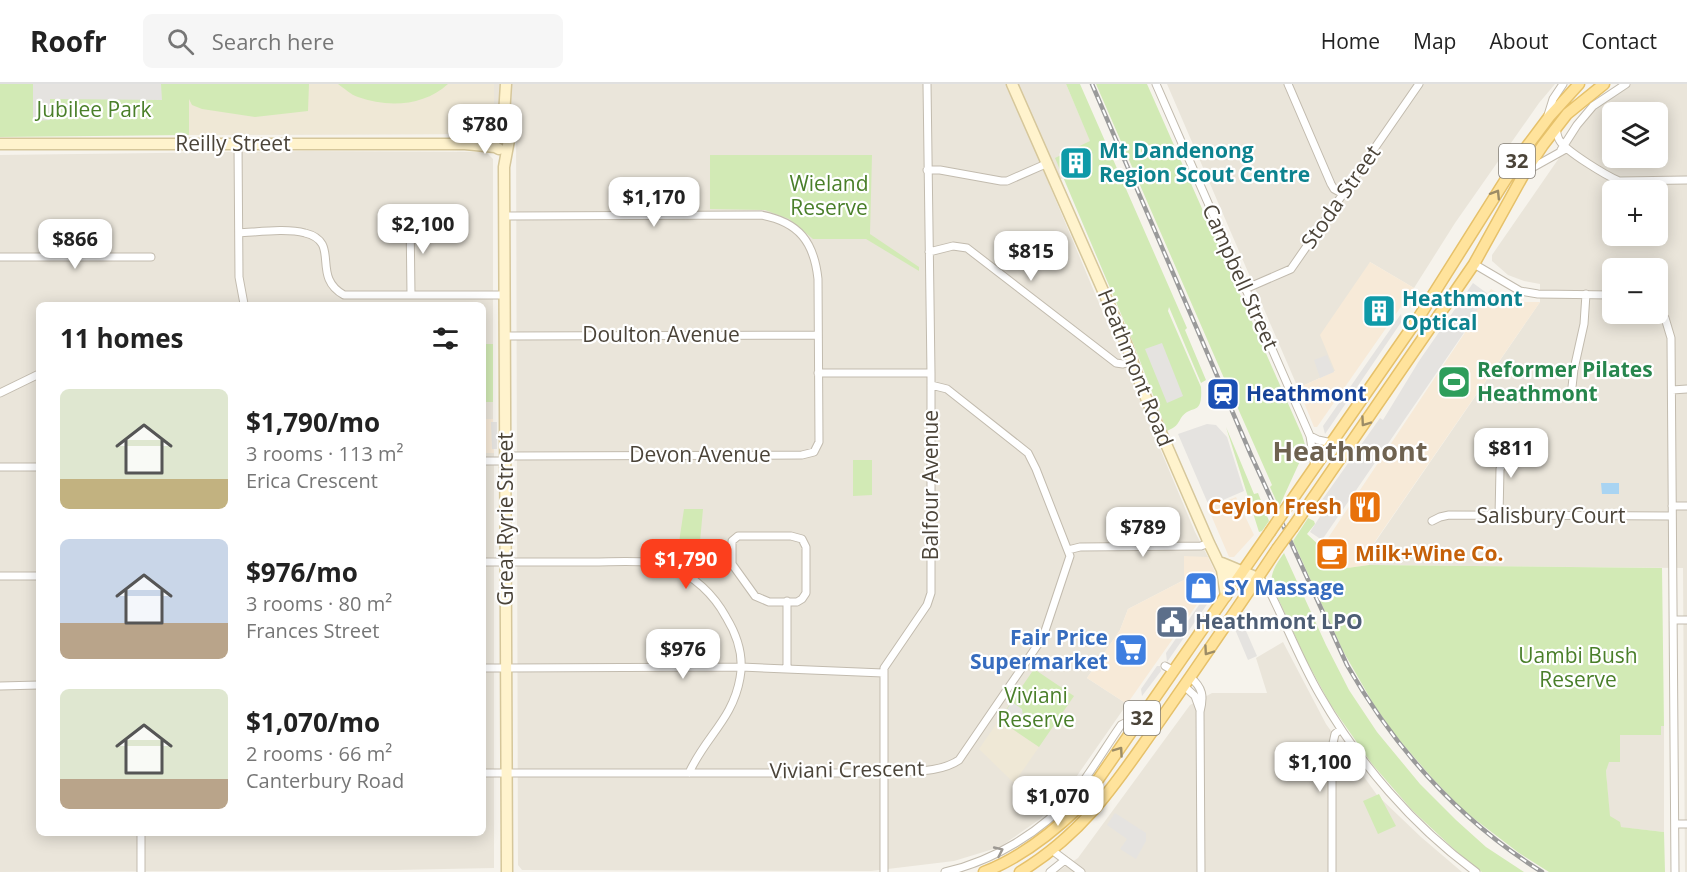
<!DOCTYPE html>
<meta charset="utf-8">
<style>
:root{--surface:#fff;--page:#f6f6f6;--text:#222;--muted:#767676;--line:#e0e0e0;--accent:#fc3f1d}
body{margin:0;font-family:"Open Sans",sans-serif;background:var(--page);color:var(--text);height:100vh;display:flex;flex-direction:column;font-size:22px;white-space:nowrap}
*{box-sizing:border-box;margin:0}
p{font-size:20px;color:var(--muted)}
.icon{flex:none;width:33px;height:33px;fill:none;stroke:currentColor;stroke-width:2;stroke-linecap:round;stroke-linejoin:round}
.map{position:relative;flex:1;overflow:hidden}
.details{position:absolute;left:36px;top:218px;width:450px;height:534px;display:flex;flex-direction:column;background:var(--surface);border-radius:9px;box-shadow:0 3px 15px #0003}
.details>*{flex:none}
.tools{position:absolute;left:1602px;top:18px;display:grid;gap:12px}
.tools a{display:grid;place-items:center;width:66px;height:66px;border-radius:9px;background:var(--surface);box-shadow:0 3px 15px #0003;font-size:30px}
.price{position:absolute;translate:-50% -51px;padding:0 14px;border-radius:12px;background:#fff;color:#222;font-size:20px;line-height:39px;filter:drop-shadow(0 2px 3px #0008)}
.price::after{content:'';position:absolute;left:50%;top:36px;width:18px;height:14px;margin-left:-9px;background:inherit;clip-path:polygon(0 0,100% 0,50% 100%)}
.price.selected{background:var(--accent);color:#fff}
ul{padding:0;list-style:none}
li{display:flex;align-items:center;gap:18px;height:150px;padding:0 24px}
li span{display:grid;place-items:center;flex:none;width:168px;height:120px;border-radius:9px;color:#555}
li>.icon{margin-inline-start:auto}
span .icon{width:72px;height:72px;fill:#fffc;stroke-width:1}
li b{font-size:26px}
h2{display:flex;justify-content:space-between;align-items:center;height:72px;padding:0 24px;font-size:26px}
header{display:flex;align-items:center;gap:36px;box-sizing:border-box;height:84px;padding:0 30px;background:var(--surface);border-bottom:2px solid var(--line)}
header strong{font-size:28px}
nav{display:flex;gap:33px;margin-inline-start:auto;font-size:21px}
.search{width:420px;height:54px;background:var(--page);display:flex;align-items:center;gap:15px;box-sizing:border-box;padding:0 21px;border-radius:9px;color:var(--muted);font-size:22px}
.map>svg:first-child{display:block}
</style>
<header>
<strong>Roofr</strong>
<div class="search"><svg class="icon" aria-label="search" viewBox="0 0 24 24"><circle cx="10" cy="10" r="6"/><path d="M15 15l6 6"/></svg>Search here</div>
<nav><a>Home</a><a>Map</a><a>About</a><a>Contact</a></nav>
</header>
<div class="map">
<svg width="1687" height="788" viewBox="0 0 1687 788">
<rect width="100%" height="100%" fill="#f6f3ec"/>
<path fill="#eae5da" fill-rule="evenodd" d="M189,0h877l34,79 -51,21 146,348 13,25h-24v23l-56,29 -8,21 -33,48 40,26 -55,79 -32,36 -40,28 -46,14 -83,10 -349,-1 -4,-5 -2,-748 -22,-1 -18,18 -287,1z
M1167,0h388l-16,19 -84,120 -41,65 -44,-26 -35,109 -37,17z
M1631,0h56v788h-2l-2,-304 -314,-3 -4,-8 175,-255v-18l-16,-3 -16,-6 -16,-14v-6l96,-139 8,-9zM1612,28h46v46h-46zM1612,106h46v46h-46zM1612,184h46v46h-46z
M306,67l180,1 7,7v185h-10v-40h-444v528h444v-379h11v415l-99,2 -395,2v-717z
M483,318h10v17h-10z
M1283,558l43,82 51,71 44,42 41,35h-405l21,-14 112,-153 22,-12h55l-11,-35z
M1618,641l46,1v106l-54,-6 -4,-55z"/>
<path fill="#f7ead8" d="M1370,178l44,26 -97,139h-3l-16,-39 37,-17 -15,-36z
M1491,205l21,13h28l-175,254 4,9 -29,4 -22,-16 152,-228 -2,-2z
M483,335h10l1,34h-11z
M1236,413l18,38 -20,22h-5l-21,-49z
M1184,472l24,1 9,19 -90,128 -40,-26 33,-48 8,-21 56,-29z"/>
<path fill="#efe8d6" d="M189,0h305v32l-18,18 -287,1z
M999,636l40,27 -25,36 -35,-34z"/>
<path fill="#d2eab5" d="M0,0h309l-1,27 -53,6 -53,-8 -10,-4 -3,-6v36l-189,2z
M338,0h110c-24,22 -60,24 -90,13 -7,-2 -14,-9 -20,-13z
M1066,0h14l107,244 -2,2 21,50 -5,3 -32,-76 -1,4 33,76c2,31 -10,16 -20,31 -4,7 -5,9 -14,13l-37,-96 -75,-177 35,-17z
M1096,0h51l155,351 4,13 -27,59 -9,-20 2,-2 -40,-90 2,-1 -4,-10 -3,1z
M710,71h162l-2,79 49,33v4l-53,-32h-53l-24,-20 -24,-9 -55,-1z
M483,260h10v58h-10z
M1226,343l28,67 4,-1 11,28 -7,10 -3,1z
M853,376h19v35l-19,1z
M684,425h19l-6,65 -21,-12z
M1308,434l6,3 1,3 -8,10 14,13 -3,6 22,16 29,-4 293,3 2,158h-3v9h-41v27h-11l-3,9 4,45 10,6 1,5 43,5 1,40h-116l-30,-19 -55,-42 -31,-32 -38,-44 -21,-30 -31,-54 -50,-110z
M1284,469l42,92 23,45 28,42 43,52 36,36 30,27 38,25h-42l-11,-7 -59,-55 -40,-46 -42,-60 -25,-46 -32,-71c-5,-12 4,-24 11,-34z
M1034,585l40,27 -35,51 -40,-27z
M1379,710l17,32 -18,8 -15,-33z"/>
<path fill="#e5e3e0" d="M33,0h128l1,16 -112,-1v21l-17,1z
M1473,199l15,11 -20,29 2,1 -148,216 -12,-8 11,-17 -6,-5 65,-92 3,2 36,-59z
M1401,230l1,7 -77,113 -2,-8z
M1162,259l21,53 -16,7 -22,-54z
M1327,271l7,17 -14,6 -6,-18z
M1331,306l7,5 -3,4 -4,-2 -17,7 -3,-5z
M491,338h6v27h-5z
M1207,340l9,1 11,12 17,54 -35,15 -31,-72z
M1216,501l1,5 -50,72 -1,-9 46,-67z
M1243,540l14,32 -9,4 -14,-33z
M1157,582h3l1,5 -19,25 -1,-7z
M1012,618l10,7 2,13 -10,5 -13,-9z
M1115,729l31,20v8l-10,18 -16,-10 7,-10 -20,-14z"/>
<path fill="#a9d4f2" d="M1601,399h18v11h-17z"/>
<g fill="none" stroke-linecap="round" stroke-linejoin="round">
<defs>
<path id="street" d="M1156,0l154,352 5,31
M1288,0l43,100 3,5 9,5
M1548,31l5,-16 10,-15
M1556,44c1,5 1,9 4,13 7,11 47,35 59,40l68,-1
M238,60l1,133 5,27
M1561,66l16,-25 16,-19 33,-22
M1530,85l34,-19
M927,86h13l61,11h6l41,-18
M410,132l1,78
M504,132l257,-1c38,7 53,27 57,64l1,163 -5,10 -12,3 -296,1
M239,149c19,-1 48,-5 66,0 37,9 5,43 39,62h160
M929,168l24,-6 14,2 149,115 7,1 10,-3
M0,173h151
M1474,180l46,27 18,3 74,1
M1245,205l46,-20 128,-185
M1658,224l7,10 6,20 4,534
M504,252l313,-1
M818,289h113
M1572,303l2,-18 10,-45 2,-30
M1672,306l15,-1
M0,309l39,-19
M1310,352l8,4 14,3
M483,377h23
M0,383h39
M1672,422h15
M1499,432l1,-47 18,-30
M1432,437l8,-4 9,-2 223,1
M738,452h53l11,3 4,8v46l-4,6 -5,3h-28l-14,-6 -23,-32v-23z
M1068,466l12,-3 121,-1 8,-3
M483,478c36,0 73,0 109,0 26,0 53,-3 77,5 25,8 45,28 57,50 11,18 18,40 14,61 -7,41 -35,59 -51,95
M0,492h39
M1258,494l8,6c19,37 33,75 54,111 39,68 93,131 156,177
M787,517v68
M1673,536h14
M1165,582l9,5
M483,584l258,-1 142,6
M1190,593c13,11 14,19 10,35l1,160
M0,602l39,-1
M1184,602l11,10 5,14
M483,689h405c22,-2 52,0 71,-13l84,-123 27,-81 -34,-87 -8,-16 -81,-64 -16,-4
M1675,740h12
M141,748v40
M1053,767l28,21
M884,788v-204l43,-63 4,-12v-220l-4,-289
M945,788c48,-11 97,-40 129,-78 17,-22 31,-46 47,-69l6,-3h12
M1050,788l15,-12
M1332,788v-124l3,-14 6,-5"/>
<path id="secondary" d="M1012,0l114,259 17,48 66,152 13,27 31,16
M504,31l5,25 -5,27 3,705
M0,60h465l30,3
M499,65l-4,-2 -2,-9 4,-4 7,-19 2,-31
M1222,479l36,15
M1222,486l4,26"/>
<path id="primary" d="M1285,426l134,-193 106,-168 24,-32 30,-33
M1293,443l181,-263 51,-92 18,-27 24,-31 37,-30
M984,788c36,-14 67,-38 95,-65l191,-275
M1020,788c66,-40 98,-92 141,-153 39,-56 78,-113 116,-170"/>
</defs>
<use href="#street" stroke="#c2bbae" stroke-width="9"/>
<use href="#secondary" stroke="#d6c79b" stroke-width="13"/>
<use href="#primary" stroke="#e6c16a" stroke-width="13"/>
<use href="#street" stroke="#fff" stroke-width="7"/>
<use href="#secondary" stroke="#fff3cd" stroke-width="10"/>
<use href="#primary" stroke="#ffe39c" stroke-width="10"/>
<defs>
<path id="rail" d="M1092,0l159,371 96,210c48,84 112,155 195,207"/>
</defs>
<use href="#rail" stroke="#9a9a9a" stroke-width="4.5"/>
<use href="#rail" stroke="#fff" stroke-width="2" stroke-dasharray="7" stroke-linecap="butt"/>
<defs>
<path id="primary-bridge" d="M1270,448l15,-22
M1277,465l16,-22"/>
</defs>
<use href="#primary-bridge" stroke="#e6c16a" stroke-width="13" stroke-linecap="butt"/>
<use href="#primary-bridge" stroke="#ffe39c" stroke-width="10"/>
</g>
<defs><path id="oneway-chevron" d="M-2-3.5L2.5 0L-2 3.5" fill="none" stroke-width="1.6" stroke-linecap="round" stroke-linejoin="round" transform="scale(1.5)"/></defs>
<g stroke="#9c8c66">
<use href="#oneway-chevron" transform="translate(1496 110) rotate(-58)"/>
<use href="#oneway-chevron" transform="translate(1365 338) rotate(125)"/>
<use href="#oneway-chevron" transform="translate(1208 567) rotate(125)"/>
<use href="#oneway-chevron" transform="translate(1119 667) rotate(-55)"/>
</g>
<use stroke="#9c9892" href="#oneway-chevron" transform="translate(999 767) rotate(-25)"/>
<defs>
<symbol id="building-square" viewBox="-11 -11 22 22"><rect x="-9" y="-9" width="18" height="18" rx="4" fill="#0f9aa8" stroke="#fff"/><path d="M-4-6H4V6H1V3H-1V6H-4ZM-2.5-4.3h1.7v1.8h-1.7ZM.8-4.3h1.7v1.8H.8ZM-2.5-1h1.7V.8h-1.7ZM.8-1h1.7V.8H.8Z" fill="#fff"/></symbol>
<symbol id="stadium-square" viewBox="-11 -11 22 22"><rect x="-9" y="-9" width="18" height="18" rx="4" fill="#2e9e5b" stroke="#fff"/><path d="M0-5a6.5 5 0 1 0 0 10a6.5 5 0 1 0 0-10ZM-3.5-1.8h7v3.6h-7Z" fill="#fff"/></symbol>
<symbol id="station-square" viewBox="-11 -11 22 22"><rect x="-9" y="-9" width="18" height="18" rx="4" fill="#1a4fb4" stroke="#fff"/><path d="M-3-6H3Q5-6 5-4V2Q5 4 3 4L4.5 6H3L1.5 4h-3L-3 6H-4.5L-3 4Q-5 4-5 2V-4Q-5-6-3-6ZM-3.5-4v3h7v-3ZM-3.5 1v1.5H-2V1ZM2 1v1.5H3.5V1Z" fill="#fff"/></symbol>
<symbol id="restaurant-square" viewBox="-11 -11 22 22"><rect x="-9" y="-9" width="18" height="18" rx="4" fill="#e8710a" stroke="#fff"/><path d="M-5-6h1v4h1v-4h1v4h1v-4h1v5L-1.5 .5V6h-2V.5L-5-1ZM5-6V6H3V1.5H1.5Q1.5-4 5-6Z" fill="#fff"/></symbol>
<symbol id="cafe-square" viewBox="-11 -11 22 22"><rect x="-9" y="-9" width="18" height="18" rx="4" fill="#e8710a" stroke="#fff"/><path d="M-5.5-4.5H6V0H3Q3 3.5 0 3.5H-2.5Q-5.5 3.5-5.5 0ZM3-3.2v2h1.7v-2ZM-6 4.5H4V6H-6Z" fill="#fff"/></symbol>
<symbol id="shop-square" viewBox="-11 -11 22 22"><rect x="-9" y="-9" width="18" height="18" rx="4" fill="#3f7fe0" stroke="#fff"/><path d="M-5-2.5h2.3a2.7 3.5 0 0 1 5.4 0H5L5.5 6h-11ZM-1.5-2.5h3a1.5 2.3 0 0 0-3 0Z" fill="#fff"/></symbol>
<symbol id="civic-square" viewBox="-11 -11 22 22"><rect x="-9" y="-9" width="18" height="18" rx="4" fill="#5c6f8a" stroke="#fff"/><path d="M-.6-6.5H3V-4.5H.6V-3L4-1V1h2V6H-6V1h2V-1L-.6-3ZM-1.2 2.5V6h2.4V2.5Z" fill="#fff"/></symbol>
<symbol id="supermarket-square" viewBox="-11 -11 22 22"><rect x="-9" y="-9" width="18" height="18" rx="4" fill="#3f7fe0" stroke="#fff"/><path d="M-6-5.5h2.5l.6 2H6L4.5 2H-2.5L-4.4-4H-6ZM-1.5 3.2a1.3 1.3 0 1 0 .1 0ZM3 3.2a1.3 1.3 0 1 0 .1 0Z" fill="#fff"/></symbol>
</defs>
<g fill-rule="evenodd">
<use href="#building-square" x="1057" y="60" width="38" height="38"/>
<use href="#building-square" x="1360" y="208" width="38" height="38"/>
<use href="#stadium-square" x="1435" y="279" width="38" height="38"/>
<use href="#station-square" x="1204" y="291" width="38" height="38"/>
<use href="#restaurant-square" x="1346" y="404" width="38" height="38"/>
<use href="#cafe-square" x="1313" y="451" width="38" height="38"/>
<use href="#shop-square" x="1182" y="485" width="38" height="38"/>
<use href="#civic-square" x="1153" y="519" width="38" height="38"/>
<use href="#supermarket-square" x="1112" y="547" width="38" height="38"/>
</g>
<g text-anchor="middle" stroke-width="4.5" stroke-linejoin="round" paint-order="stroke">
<g fill="#fff" stroke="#817c74" stroke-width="1.5">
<rect x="1499" y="60" width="36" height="34" rx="4.5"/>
<rect x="1124" y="617" width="36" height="34" rx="4.5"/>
</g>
<g font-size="20" font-weight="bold" fill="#4b4439">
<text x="1517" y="84">32</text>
<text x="1142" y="641">32</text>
</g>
<g font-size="21" fill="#4a7f2a" stroke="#fff">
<text x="94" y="33">Jubilee Park</text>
<text x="829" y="107">Wieland<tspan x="829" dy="24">Reserve</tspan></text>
<text x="1578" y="579">Uambi Bush<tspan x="1578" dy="24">Reserve</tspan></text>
<text x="1036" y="619">Viviani<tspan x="1036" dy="24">Reserve</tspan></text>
</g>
<g font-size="21" fill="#4b4439" stroke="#fff">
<text x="233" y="67">Reilly Street</text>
<text transform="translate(1341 113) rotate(-55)" y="7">Stoda Street</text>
<text transform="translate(1240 193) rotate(66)" y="7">Campbell Street</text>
<text x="661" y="258">Doulton Avenue</text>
<text transform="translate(1135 284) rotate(68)" y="7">Heathmont Road</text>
<text x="700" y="378">Devon Avenue</text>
<text transform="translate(931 401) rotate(-90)" y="7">Balfour Avenue</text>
<text x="1551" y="439">Salisbury Court</text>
<text transform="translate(506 435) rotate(-90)" y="7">Great Ryrie Street</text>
<text transform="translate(847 686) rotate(-1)" y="7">Viviani Crescent</text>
</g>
<g font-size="21" font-weight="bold" fill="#0d838f" stroke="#fff" text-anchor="start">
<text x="1099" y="74">Mt Dandenong<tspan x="1099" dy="24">Region Scout Centre</tspan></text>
<text x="1402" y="222">Heathmont<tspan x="1402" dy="24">Optical</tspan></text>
</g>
<g font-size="21" font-weight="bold" fill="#27864d" stroke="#fff" text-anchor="start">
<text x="1477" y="293">Reformer Pilates<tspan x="1477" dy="24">Heathmont</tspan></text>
</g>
<g font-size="21" font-weight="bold" fill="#164399" stroke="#fff" text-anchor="start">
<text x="1246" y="317">Heathmont</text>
</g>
<g font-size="21" font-weight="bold" fill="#c56008" stroke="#fff" text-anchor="end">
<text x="1342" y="430">Ceylon Fresh</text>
<text x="1355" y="477" text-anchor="start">Milk+Wine Co.</text>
</g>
<g font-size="21" font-weight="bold" fill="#366cbe" stroke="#fff" text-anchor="start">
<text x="1224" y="511">SY Massage</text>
<text x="1108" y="561" text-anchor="end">Fair Price<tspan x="1108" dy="24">Supermarket</tspan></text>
</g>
<g font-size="21" font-weight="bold" fill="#4e5e75" stroke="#fff" text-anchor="start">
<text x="1195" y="545">Heathmont LPO</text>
</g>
<g font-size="27" font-weight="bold" fill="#6e6250" stroke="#fff">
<text x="1350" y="377">Heathmont</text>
</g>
</g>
</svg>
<div class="tools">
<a><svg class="icon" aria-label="layers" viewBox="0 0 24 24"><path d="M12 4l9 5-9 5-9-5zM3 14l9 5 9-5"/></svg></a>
<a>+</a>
<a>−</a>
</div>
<b class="price" style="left:485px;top:71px">$780</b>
<b class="price" style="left:654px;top:144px">$1,170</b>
<b class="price" style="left:423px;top:171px">$2,100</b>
<b class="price" style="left:75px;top:186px">$866</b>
<b class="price" style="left:1031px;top:198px">$815</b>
<b class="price" style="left:1511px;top:395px">$811</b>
<b class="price" style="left:1143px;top:474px">$789</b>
<b class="price selected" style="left:686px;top:506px">$1,790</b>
<b class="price" style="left:683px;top:596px">$976</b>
<b class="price" style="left:1320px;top:709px">$1,100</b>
<b class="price" style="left:1058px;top:743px">$1,070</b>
<section class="details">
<h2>11 homes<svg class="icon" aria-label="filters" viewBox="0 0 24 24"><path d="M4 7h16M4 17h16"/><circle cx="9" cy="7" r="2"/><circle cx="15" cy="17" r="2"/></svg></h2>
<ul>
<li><span style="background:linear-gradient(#dfe7d0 75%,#c2b280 0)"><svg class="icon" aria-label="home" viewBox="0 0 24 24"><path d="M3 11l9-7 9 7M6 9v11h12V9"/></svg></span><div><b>$1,790/mo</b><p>3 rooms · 113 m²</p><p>Erica Crescent</p></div></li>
<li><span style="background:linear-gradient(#c9d6e8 70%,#b9a48a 0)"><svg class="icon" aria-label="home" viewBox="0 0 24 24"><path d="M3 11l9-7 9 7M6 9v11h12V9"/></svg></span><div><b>$976/mo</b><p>3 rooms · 80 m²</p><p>Frances Street</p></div></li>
<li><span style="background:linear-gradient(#dfe7d0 75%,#b9a48a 0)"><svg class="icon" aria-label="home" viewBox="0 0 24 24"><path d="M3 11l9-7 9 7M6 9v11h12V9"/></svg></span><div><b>$1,070/mo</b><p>2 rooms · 66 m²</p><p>Canterbury Road</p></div></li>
</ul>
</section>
</div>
